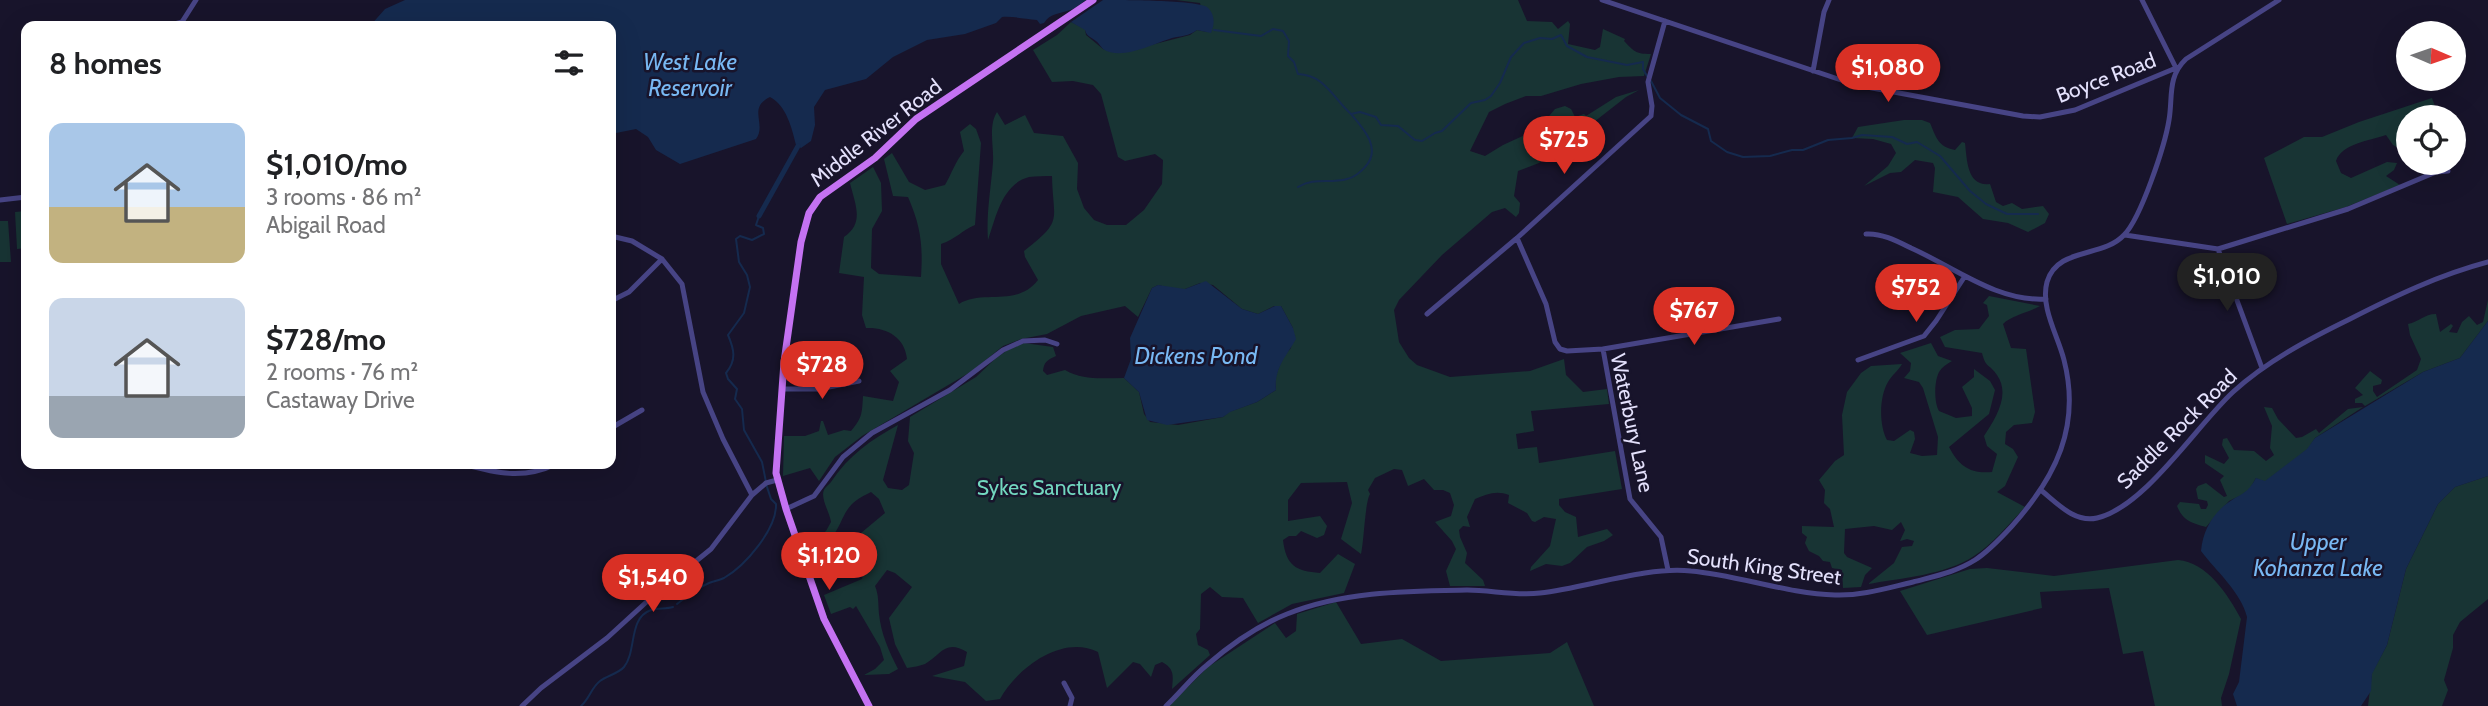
<!DOCTYPE html>
<meta charset="utf-8">
<style>
:root{--surface:#fff;--page:#f6f6f6;--text:#202124;--muted:#757577;--accent:#d93025}
body{margin:0;font-family:Cabin,sans-serif;background:var(--page);color:var(--text);height:100vh;display:flex;flex-direction:column;font-size:26px;white-space:nowrap}
*{box-sizing:border-box;margin:0}
p{font-size:23px;color:var(--muted)}
.icon{flex:none;width:38px;height:38px;fill:none;stroke:currentColor;stroke-width:2;stroke-linecap:round;stroke-linejoin:round}
.map{position:relative;flex:1;overflow:hidden}
.panel{position:absolute;left:21px;top:21px;width:595px;height:448px;display:flex;flex-direction:column;background:var(--surface);border-radius:14px;box-shadow:0 7px 28px #0002}
.panel>*{flex:none}
.needle{width:46px;rotate:92deg}
.fabs{position:absolute;left:2396px;top:21px;display:grid;gap:14px}
.fabs a{display:grid;place-items:center;width:70px;height:70px;border-radius:50%;background:var(--surface);box-shadow:0 7px 28px #0002;font-size:35px}
.price{position:absolute;translate:-50% -60px;padding:0 16px;border-radius:24px;background:var(--accent);color:#fff;font-size:23px;line-height:46px;filter:drop-shadow(0 2px 4px #0008)}
.price::after{content:'';position:absolute;left:50%;top:42px;width:21px;height:16px;margin-left:-10px;background:inherit;clip-path:polygon(0 0,100% 0,50% 100%)}
.price.active{background:#222;color:#fff}
ul{padding:0;list-style:none}
li{display:flex;align-items:center;gap:21px;height:175px;padding:0 28px}
li span{display:grid;place-items:center;flex:none;width:196px;height:140px;border-radius:14px;color:#555}
li>.icon{margin-inline-start:auto}
span .icon{width:84px;height:84px;fill:#fffc;stroke-width:1}
li b{font-size:30px}
h2{display:flex;justify-content:space-between;align-items:center;height:84px;padding:0 28px;font-size:30px}
.map>svg:first-child{display:block}
</style>
<div class="map">
<svg width="2488" height="706" viewBox="0 0 2488 706">
<rect width="100%" height="100%" fill="#18142b"/>
<path fill="#183434" d="M1176,0h342l9,21 25,1 6,7 10,-8 2,3 -2,20 27,6 5,-3 3,-18 22,10 -1,2c10,10 11,13 27,13l-7,22 -25,1 -38,7 -40,12h-15l-21,8 -16,8 -19,39 15,5 18,-11 35,-16 17,-20 10,-3 6,3 4,8 9,-3 2,2 30,-19 23,-7 -13,7 -32,25 -18,8 -14,18 -23,15 -21,8 -4,25 6,7 -1,10 -3,4 -11,-9 -13,4 -50,43 -43,45 -5,10 5,32 10,16 8,7 33,12 80,-6 34,-12 2,16 17,17 24,-3 2,15 -78,7 3,20 -18,3 2,15 19,-2 2,16 76,-12 7,38 -63,10v6l6,7 11,5 2,20 29,-8 6,6 -9,6 -17,6 -17,16 -8,3 -16,-2 -16,7 1,-4 19,-21 6,-27 -12,-2 -9,5 -3,-1 -5,-8 -19,-10 1,-8c-12,-5 -23,-1 -34,4l-8,18 3,10 -7,-1 -4,4 1,7 7,16 -2,10 18,17 2,6h-35l-4,-15 10,-22 -4,-8 -17,-19 16,-6 3,-11 -4,-12 -7,-3h-9l-10,-11 -16,7 -6,-16 -8,-1 -19,9 -7,12 2,4c-5,8 -6,47 -9,60l-20,-15 11,-36 -5,-21 -46,1 -13,17v21l32,-5 7,10 -3,9 -7,3 -16,-7 -5,5h-7l-6,4c3,26 13,31 37,33l18,-19 17,10 -11,29 -52,11 -34,19 -15,-25 -21,-1 -12,-10 -9,7 -1,35 -4,5 2,11 10,5 2,5 -38,34c1,-13 3,-20 -10,-27l-7,3 -4,12 -11,-13 -7,-2 -26,26 -9,-36c-36,-18 -81,16 -98,47l-14,2 -21,-19 -33,-6 32,-10 3,-14c-22,-13 -26,3 -42,12 -5,2 -12,3 -18,4l-12,-24 -6,-26 23,-31 -17,-14 -8,-3 -12,16c4,10 3,17 4,28 2,20 10,37 19,55l-9,5 -25,1 11,-6 9,-9 -4,-13 -24,-41 -3,3 -3,-2 -19,7 -7,-19 38,-16 3,-9 -8,-3 -5,-22 9,-12 24,-20 -6,-14 -8,-7c-6,3 -14,7 -19,12 -13,13 -12,34 -32,40l-2,-8 8,-5 5,-9c-1,-9 -11,-24 -7,-32 1,-3 5,-5 7,-8 17,-26 41,-43 67,-57l-15,55 5,8 14,2 7,-5 5,-32 -6,-12 2,-24 66,-40 19,-18 11,-8 18,-8 29,4 3,9c-9,4 -12,6 -13,15l4,4 18,-5c19,11 38,8 59,8l15,14 5,22 6,8 28,3 45,-8 6,-5 28,-10 19,-12 -1,-12 8,-21 8,-9 2,-20 -12,-22h-7l-16,8 -16,-5 -29,-24 -13,-2 -15,6h-9l-18,-4 -6,3 -14,29 -13,-11 -44,10 -34,18 -26,5 -18,7 -31,25 -110,65 -27,21 -16,24 -9,-13 -27,8 1,-40h21l14,-5 2,-10h2l5,14 16,-5 7,1c11,-13 11,-17 12,-35l30,5 6,-19 -9,-11 17,-12c-2,-22 -21,-32 -41,-31l-4,-13 2,-38 -25,-4 5,-36c21,-14 11,-33 6,-54l23,-16 8,16 1,28 -10,18 -1,39 8,6 42,3c2,-32 0,-50 -13,-80l-15,-1 -9,-37 8,-6 17,29 16,8 20,-5c7,-12 10,-23 19,-34l-4,-19 10,-8 6,5 5,14 -6,82c-14,6 -19,14 -34,19v20l18,40c24,-15 57,4 79,-24l-13,-23 -1,-6c40,-31 29,-29 28,-75 -7,0 -16,0 -23,1 -27,7 -33,40 -41,63 -2,-26 3,-52 5,-78 1,-16 -5,-36 4,-50l8,13 20,-10 9,18 29,3 15,27 -1,26 7,19 10,12 13,5h19l18,-15 18,-26 1,-24 -8,-6 -30,7 -7,-4 -17,-63 -8,-9 -20,-4 -21,1 -19,-32 24,-15 14,-13 14,7 1,6 17,14 17,4 70,-18 7,-5 10,2 -7,-29z
M2432,98l7,19h-31v36l-15,-8 -7,-10c-16,6 -44,8 -50,26l5,12 10,5 36,-16 10,1 -3,7 -8,6 14,9 -54,22 -59,17 -23,-66 40,-21h18l37,-15z
M1904,120h18l8,3c6,14 8,24 25,27l7,-8 3,1c2,17 2,44 25,41l6,18 7,4 9,-3 10,6 21,-3 6,8 -4,9 -17,9 -20,-9 -25,-4 -25,-22 -25,-5 2,-24 -2,-5 -18,-3 -14,12 -11,1 -26,13 24,-20 8,-13 -5,-9 -18,-5 -21,-1 6,-11z
M26,211v37l-9,1 -2,-37z
M0,221h8l3,41h-11z
M1989,296l51,10c-12,7 -28,9 -37,18l8,24 15,1 9,63 -3,11 -18,2 -8,7 -1,12 8,5 5,8 -13,29 -8,6 28,15c-15,16 -32,37 -51,49 -29,19 -72,22 -106,28l26,-21 8,-16 10,-1 2,-5 -7,-2 -7,2 5,-11 -4,-8 -9,8 -18,-4 -29,3 -1,24 3,4 25,11 -7,7 -4,12 -18,1 -1,-18 -10,-2 -2,-6 -7,-1 -4,-5 -10,-5 -4,-8 2,-6 -5,-4v-7l32,1 -4,-18 -6,-6 1,-13 -6,-10 16,-19 9,-6 -2,-40 5,-23 14,-19 10,-7 31,-2c-4,7 -10,11 -14,18 -9,15 -9,43 -1,58l7,1 16,-11 4,2 1,7 -5,14 12,3 15,-1 1,-18 -15,-49 -4,-6 -15,-4 6,-7 1,-8 -11,-10 31,-10 7,13 14,5c-5,3 -10,6 -13,11 -5,10 -5,30 0,39l17,7 16,-2v-8l-10,-21 12,-10v-8l16,12 5,9 -6,24 -40,33c10,19 21,27 43,25l5,-18 -10,-8 -3,-10c11,-17 27,-41 13,-61 -8,-12 -11,-6 -15,-22l-37,-6 -5,-10 15,-7 24,-1 10,-13 -2,-11 -4,-2z
M2488,300v21l-28,37 -37,14 -58,34 -3,-3h-7v-4l8,-4 -8,-7 15,-17 12,9 -1,4 -8,2v5l4,6 40,-27 4,-11 -11,-24 -2,-11c11,-2 16,-10 28,-10l4,18 11,-8 2,2 -4,6 8,1 5,-11 7,-6 8,9 6,-3z
M2264,407l8,1 6,11 18,19 6,-1 14,-8 3,4 29,-24 15,-2 -48,31 -7,11 -43,33 -9,-4 -8,14 -19,9 -23,26c-14,-4 -23,-6 -29,-21l3,-4 19,2 2,5h5l2,-4 -1,-4 -9,-2 -2,-10 2,-3 8,-3 18,14 3,-1 -7,-16 4,-4 -19,-13v-8l19,9 5,-6 -7,-13 1,-6 4,-1 7,12 20,1 12,10 8,-6 -4,-7 2,-22z
M2488,476v123l-28,23 -7,13v13l-9,32 4,10 -6,16h-74l4,-33 15,-28 19,-76 32,-65 17,-17z
M2178,560c29,2 50,35 63,59l-12,55 -8,24 1,8h-67l-12,-55 -20,3 -14,-66 -69,4 2,16 -115,27 -27,-44 70,-22 17,-1 67,8z
M1336,602l25,42 41,-5 39,22 109,-8 17,-11 27,64h-425l39,-39 67,-44 11,15 10,-7 1,-17z"/>
<path fill="#152a4e" d="M405,0h681c-5,3 -11,9 -16,10 -10,4 -20,3 -26,13l-4,1 -3,-4c-12,-1 -24,-4 -35,-3l-6,6 -31,11 -38,6 -34,17 -27,22 -41,11 -11,17 1,18 -4,16 -10,7 -5,-3c-4,-17 -10,-40 -26,-48 -23,11 -3,27 -14,42l-76,25 -24,-14 -8,-13 -12,-8 -25,5v-108h-241l15,-17z
M1103,0c19,0 92,0 104,7 8,7 8,17 4,26l-14,-3c-8,6 -16,6 -25,8 -19,6 -51,23 -69,11 -3,-3 -4,-6 -7,-8 -6,-5 -9,-4 -11,-11l-14,-8z
M1206,281l36,28 16,5 17,-8h6l12,22 3,11c-10,18 -22,29 -20,51l-19,12 -27,10 -7,5 -56,8 -20,-5 -8,-28 -15,-14 7,-19 -1,-21 22,-50 6,-3 27,4z
M2488,321v155l-33,11 -17,17 -32,65 -19,76 -15,29 -1,17 -10,15h-124l-4,-12 6,-12 8,-65c-6,-25 -31,-46 -46,-66 2,-21 12,-39 31,-51 13,-8 16,-8 24,-22l9,3 42,-32 8,-11 108,-66 37,-14z"/>
<g fill="none" stroke-linecap="round" stroke-linejoin="round">
<path stroke="#152a4e" stroke-width="2" d="M1214,30l47,6 12,-7 10,2 6,10 -1,15 6,6 4,12c27,1 35,24 53,40l9,-2 16,5 5,8 17,1 17,14 7,1 13,-8 7,-2 29,-28 14,-3 6,-4 9,-13 11,-26 13,-14 16,-5 12,1 9,-4 6,11 20,11 40,8 16,-3v7l4,7
M1651,81l9,17 21,17 27,14 3,12 16,11 16,5 27,-1 22,-6h11l25,-10 24,-2 10,-3 30,2 15,7 10,-2 23,14 30,35 16,13 21,10h31
M1298,187c17,-10 31,-3 49,-8 6,-1 14,-7 18,-12 17,-18 -1,-38 -14,-53
M677,604c10,-8 20,-16 32,-21 5,-2 11,-3 15,-5 21,-12 53,-49 52,-74l-5,-5 -4,-12 -5,-25 -18,-32 -2,-21 -7,-10 2,-10 -9,-10 -2,-6c11,-13 8,-24 2,-38l16,-22 6,-26 -3,-12 -8,-13 -3,-23 4,-3 12,4 12,-6 -1,-6 -7,-3 3,-9
M581,706c9,-8 10,-18 19,-25 7,-5 19,-8 24,-14 13,-16 4,-49 27,-57 7,-2 15,-1 22,-3"/>
<path stroke="#152a4e" stroke-width="5" d="M759,216l39,-70"/>
<path stroke="#474485" stroke-width="5" d="M1602,0l254,85 167,31 17,1 35,-7 101,-42 -34,-68
M171,25l11,-3 14,-22
M1813,71l11,-59 5,-12
M0,200l26,-3
M1866,234c16,-1 31,7 45,14 43,19 86,54 135,51
M2125,235l93,14 130,-40 88,-37 12,-1
M611,236l21,5 30,18 -33,33 -18,9
M1517,238l29,66 9,38 5,7 7,2 36,-2 27,150 31,38 7,33
M2218,249l44,119
M662,259l20,25 21,108 20,47 29,56
M1427,314l90,-76 134,-122 1,-10 -4,-24 17,-61
M1603,349l176,-30
M1858,360l66,-24 12,-15 29,-45
M782,389h37l40,-8
M611,428l31,-18
M463,464c33,9 60,16 93,0
M2042,491c16,13 33,32 55,27 48,-11 100,-93 136,-126 34,-31 76,-53 117,-73 45,-23 89,-44 138,-57
M786,509l28,-13 29,-39 29,-24 78,-43 53,-40 20,-9 22,-1 12,4
M1064,683l8,15 -2,8
M522,706l19,-18 66,-50 46,-42 58,-47 41,-54 14,-12 11,-3
M1166,706c14,-13 26,-29 41,-41 23,-20 52,-40 80,-51 56,-23 121,-23 180,-24 24,0 48,6 73,3 46,-5 106,-27 151,-22 46,4 98,23 144,24 27,1 52,-7 78,-13 22,-6 43,-10 62,-22 14,-9 26,-22 37,-34 44,-49 69,-100 52,-166 -6,-24 -24,-53 -17,-78 10,-35 56,-24 77,-47 17,-17 41,-90 45,-115 4,-23 -2,-43 17,-61l93,-59"/>
<path stroke="#c472f2" stroke-width="7" d="M869,706l-45,-87 -38,-110 -10,-36 8,-111 17,-120 8,-29 11,-16 55,-39 41,-39 177,-119"/>
</g>
<g text-anchor="middle" stroke-width="5" stroke-linejoin="round" paint-order="stroke">
<g font-size="21" fill="#e4e1fc" stroke="#18142b">
<text transform="translate(2106 78) rotate(-21)" y="7">Boyce Road</text>
<text transform="translate(876 133) rotate(-38)" y="7">Middle River Road</text>
<text transform="translate(1632 423) rotate(78)" y="7">Waterbury Lane</text>
<text transform="translate(2177 429) rotate(-45)" y="7">Saddle Rock Road</text>
<text transform="translate(1764 567) rotate(8)" y="7">South King Street</text>
</g>
<g font-size="21" fill="#72d7bf" stroke="#18142b">
<text x="1049" y="495">Sykes Sanctuary</text>
</g>
<g font-size="23" font-style="italic" fill="#78b8f3" stroke="#18142b">
<text x="690" y="70">West Lake<tspan x="690" dy="26">Reservoir</tspan></text>
<text x="1196" y="364">Dickens Pond</text>
<text x="2318" y="550">Upper<tspan x="2318" dy="26">Kohanza Lake</tspan></text>
</g>
</g>
</svg>
<div class="fabs">
<a><svg class="needle" viewBox="-14 -14 28 28"><path d="M0-13l5 13h-10z" fill="#e53935"/><path d="M0 13l5-13h-10z" fill="#757577"/></svg></a>
<a><svg class="icon" aria-label="locate" viewBox="0 0 24 24"><circle cx="12" cy="12" r="6"/><path d="M12 2v4M12 18v4M2 12h4M18 12h4"/></svg></a>
</div>
<b class="price" style="left:1888px;top:104px">$1,080</b>
<b class="price" style="left:1564px;top:176px">$725</b>
<b class="price active" style="left:2227px;top:313px">$1,010</b>
<b class="price" style="left:1916px;top:324px">$752</b>
<b class="price" style="left:1694px;top:347px">$767</b>
<b class="price" style="left:822px;top:401px">$728</b>
<b class="price" style="left:829px;top:592px">$1,120</b>
<b class="price" style="left:653px;top:614px">$1,540</b>
<section class="panel">
<h2>8 homes<svg class="icon" aria-label="filters" viewBox="0 0 24 24"><path d="M4 7h16M4 17h16"/><circle cx="9" cy="7" r="2"/><circle cx="15" cy="17" r="2"/></svg></h2>
<ul>
<li><span style="background:linear-gradient(#a9c7e8 60%,#c2b280 0)"><svg class="icon" aria-label="home" viewBox="0 0 24 24"><path d="M3 11l9-7 9 7M6 9v11h12V9"/></svg></span><div><b>$1,010/mo</b><p>3 rooms · 86 m²</p><p>Abigail Road</p></div></li>
<li><span style="background:linear-gradient(#c9d6e8 70%,#9aa5b1 0)"><svg class="icon" aria-label="home" viewBox="0 0 24 24"><path d="M3 11l9-7 9 7M6 9v11h12V9"/></svg></span><div><b>$728/mo</b><p>2 rooms · 76 m²</p><p>Castaway Drive</p></div></li>
</ul>
</section>
</div>
